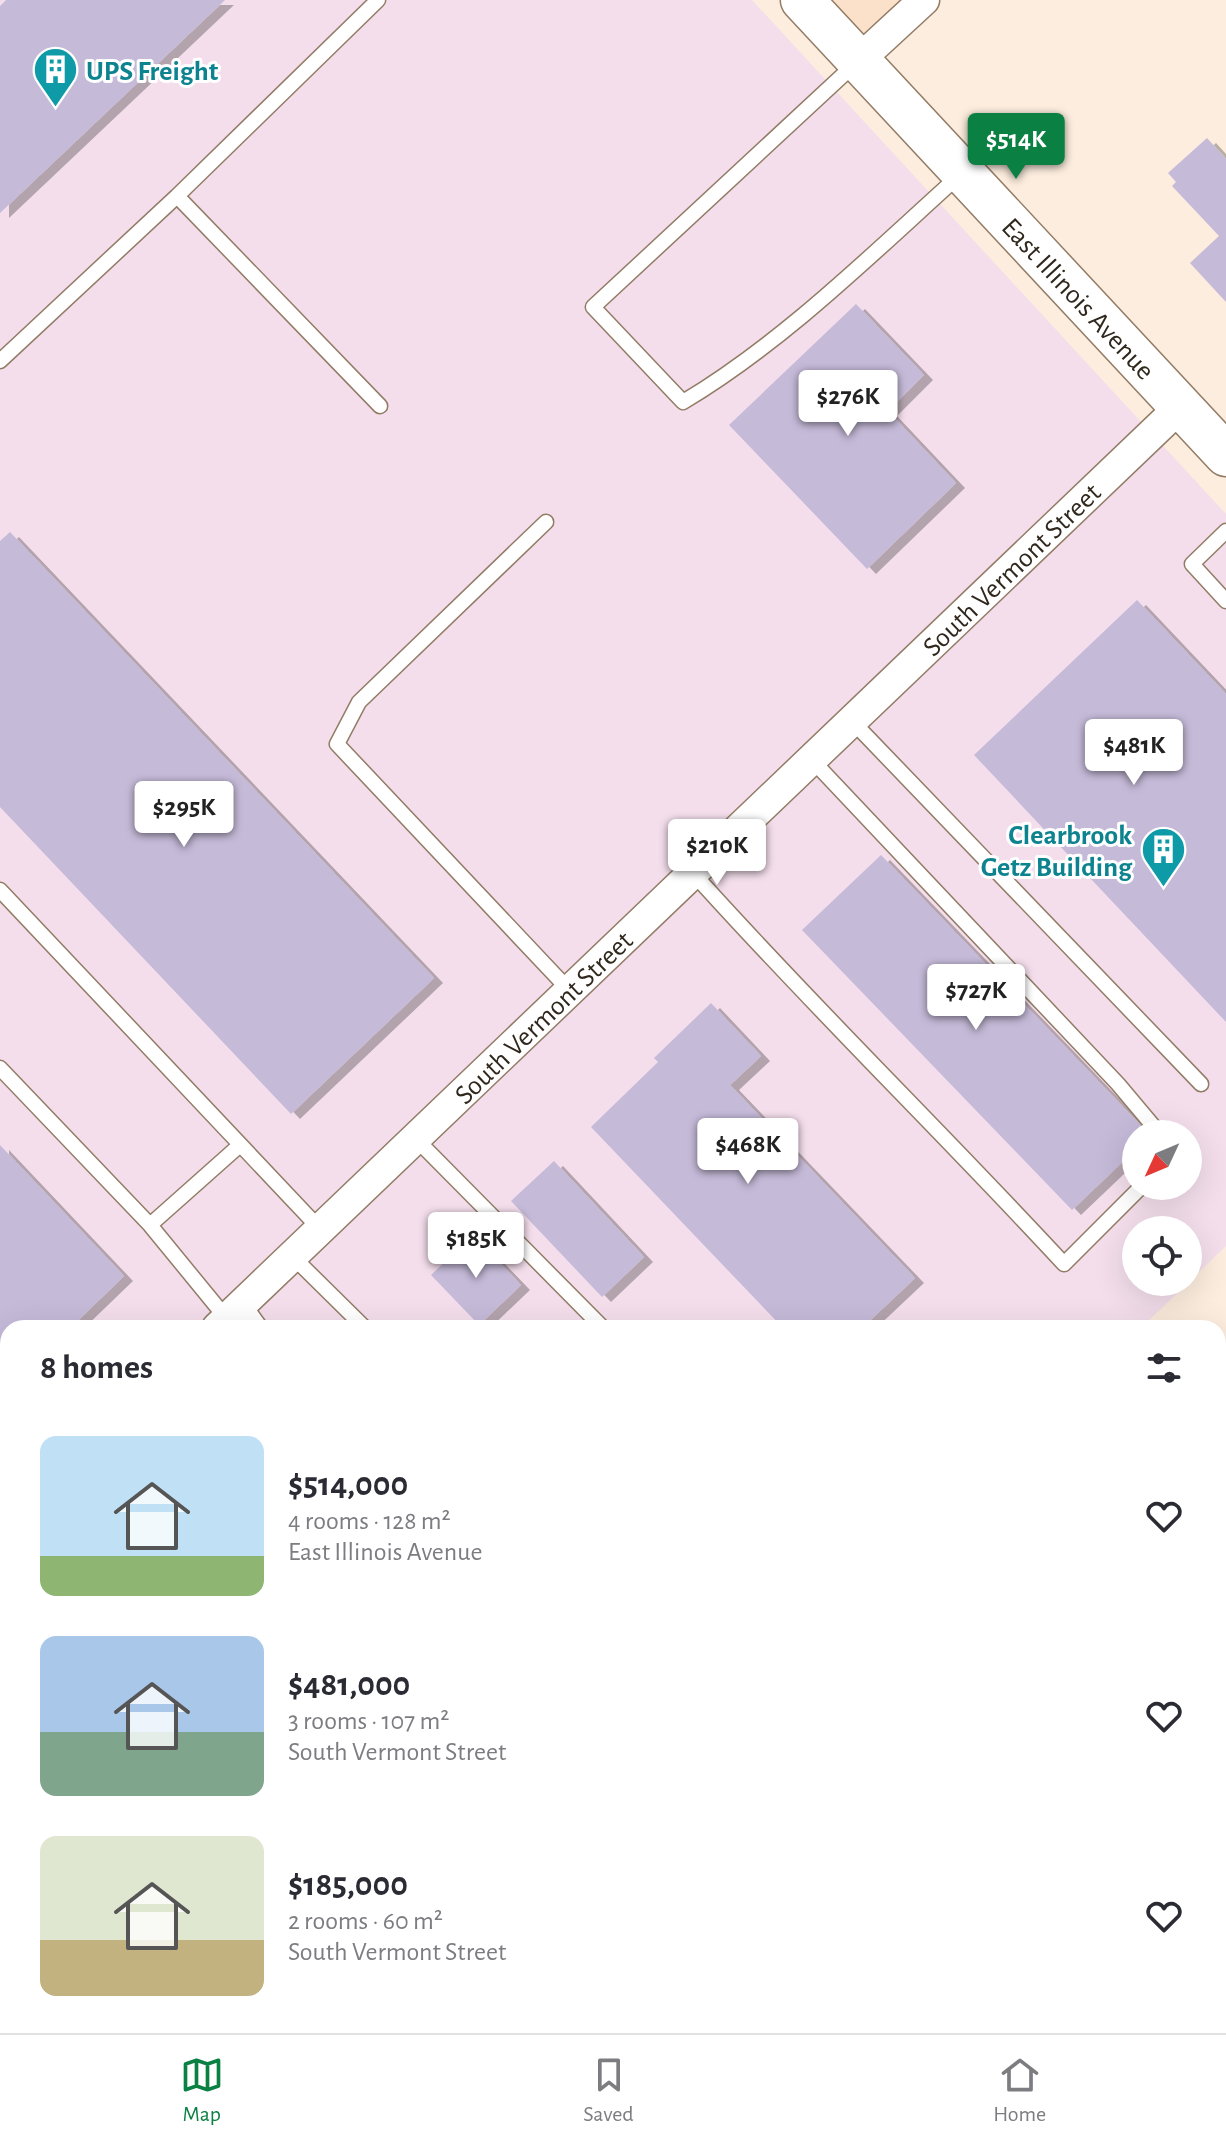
<!DOCTYPE html>
<meta charset="utf-8">
<style>
:root{--surface:#fff;--page:#f2f2f3;--text:#2b2b33;--muted:#7c7c81;--line:#e1e1e2;--accent:#0b8043}
body{margin:0;font-family:"Alegreya Sans",sans-serif;background:var(--page);color:var(--text);height:100vh;display:flex;flex-direction:column;font-size:30px;white-space:nowrap}
*{box-sizing:border-box;margin:0}
p{font-size:26px;color:var(--muted)}
.icon{flex:none;width:44px;height:44px;fill:none;stroke:currentColor;stroke-width:2;stroke-linecap:round;stroke-linejoin:round}
.map{position:relative;flex:1;overflow:hidden}
.drawer{position:absolute;left:0px;top:1320px;width:1226px;height:714px;display:flex;flex-direction:column;background:var(--surface);border-radius:24px 24px 0 0;box-shadow:0 8px 32px #0002}
.drawer>*{flex:none}
.needle{width:52px;rotate:226deg}
.controls{position:absolute;left:1122px;top:1120px;display:grid;gap:16px}
.controls a{display:grid;place-items:center;width:80px;height:80px;border-radius:50%;background:var(--surface);box-shadow:0 8px 32px #0002;font-size:40px}
.price{position:absolute;translate:-50% -68px;padding:0 18px;border-radius:8px;background:#fff;color:#222;font-size:26px;line-height:52px;filter:drop-shadow(0 2px 4px #0008)}
.price::after{content:'';position:absolute;left:50%;top:48px;width:24px;height:18px;margin-left:-12px;background:inherit;clip-path:polygon(0 0,100% 0,50% 100%)}
.price.current{background:var(--accent);color:#fff}
ul{padding:0;list-style:none}
li{display:flex;align-items:center;gap:24px;height:200px;padding:0 40px}
li span{display:grid;place-items:center;flex:none;width:224px;height:160px;border-radius:16px;color:#555}
li>.icon{margin-inline-start:auto}
span .icon{width:96px;height:96px;fill:#fffc;stroke-width:1}
li b{font-size:34px}
h2{display:flex;justify-content:space-between;align-items:center;height:96px;padding:0 40px;font-size:34px}
.tabs{display:flex;justify-content:space-around;align-items:center;height:112px;border-top:2px solid var(--line);background:var(--surface);font-size:22px;color:var(--muted)}
.tabs a{display:grid;justify-items:center;gap:4px}
.tabs .current{color:var(--accent)}
.map>svg:first-child{display:block}
</style>
<div class="map">
<svg width="1226" height="2033" viewBox="0 0 1226 2033">
<defs>
<filter id="shadow"><feDropShadow dx="9" dy="5" stdDeviation="0" flood-color="#0004"/></filter>
</defs>
<rect width="100%" height="100%" fill="#fcedde"/>
<path fill="#fbe1c9" d="M802,0h122l-65,60z"/>
<path fill="#f4deec" fill-rule="evenodd" d="M0,0h752l474,514v732l-85,82h-1133v698h404l-8,7h-404zM1136,1134h52v52h-52zM1136,1230h52v52h-52z"/>
<path fill="#c5bad8" filter="url(#shadow)" d="M6,0h219l-225,213v-207z
M1207,138l19,21v143l-36,-39 29,-27 -47,-50 4,-4 -8,-9z
M856,304l68,71 -36,36 68,72 -89,86 -138,-144z
M10,532l424,446 -143,136 -291,-307v-266z
M1137,600l89,94v328l-252,-267z
M881,855l268,279h-13v15l-64,61 -270,-280z
M711,1003l50,53 -31,29 185,193 -53,50h-79l-192,-201 67,-65 -4,-4z
M0,1145l124,131 -54,52h-62v58l-8,8z
M554,1161l90,96 -42,40 -91,-96z
M473,1235l48,50 -42,40 -48,-50z
M0,1800l8,8v218h266l-8,7h-266z"/>
<g fill="none" stroke-linecap="round" stroke-linejoin="round">
<defs>
<path id="lane" d="M856,63l-263,244 90,95c102,-61 190,-149 279,-229
M177,196l203,210
M0,361l177,-165 201,-196
M546,522l-187,180 -22,42 233,247
M1226,531l-34,33 34,37
M852,721l349,363
M812,760l306,324 42,50
M693,873c120,134 249,259 371,391l78,-78
M0,890l320,339
M0,1068l150,157 77,94
M415,1138l188,190
M150,1225l90,-80
M292,1256l73,72
M243,1303l18,25
M0,1486l8,8
M0,1705l8,8"/>
<path id="street" d="M859,60l65,-60
M217,1328l963,-921
M0,1535l8,-7
M1203,2026l6,7
M795,2033l7,-7"/>
<path id="secondary" d="M802,0l424,455"/>
</defs>
<use href="#lane" stroke="#937c66" stroke-width="17"/>
<use href="#street" stroke="#937c66" stroke-width="33"/>
<use href="#secondary" stroke="#937c66" stroke-width="45"/>
<use href="#lane" stroke="#fff" stroke-width="14"/>
<use href="#street" stroke="#fff" stroke-width="30"/>
<use href="#secondary" stroke="#fff" stroke-width="42"/>
</g>
<defs>
<symbol id="building-pin" viewBox="-11 -11 22 30"><path d="M0 17L-7.5 6A9.5 9.5 0 1 1 7.5 6Z" fill="#0f9aa8" stroke="#fff"/><path d="M-4-6H4V6H1V3H-1V6H-4ZM-2.5-4.3h1.7v1.8h-1.7ZM.8-4.3h1.7v1.8H.8ZM-2.5-1h1.7V.8h-1.7ZM.8-1h1.7V.8H.8Z" fill="#fff"/></symbol>
</defs>
<g fill-rule="evenodd">
<use href="#building-pin" x="30" y="44" width="51" height="69"/>
<use href="#building-pin" x="1138" y="824" width="51" height="69"/>
</g>
<g text-anchor="middle" stroke-width="6" stroke-linejoin="round" paint-order="stroke">
<g font-size="28" font-weight="bold" fill="#0d838f" stroke="#fff" text-anchor="start">
<text x="86" y="80">UPS Freight</text>
<text x="1132" y="844" text-anchor="end">Clearbrook<tspan x="1132" dy="32">Getz Building</tspan></text>
</g>
<g font-size="28" fill="#30271d" stroke="#fff">
<text transform="translate(1079 298) rotate(47)" y="10">East Illinois Avenue</text>
<text transform="translate(1011 569) rotate(-44)" y="10">South Vermont Street</text>
<text transform="translate(543 1017) rotate(-44)" y="10">South Vermont Street</text>
</g>
</g>
</svg>
<div class="controls">
<a><svg class="needle" viewBox="-14 -14 28 28"><path d="M0-13l5 13h-10z" fill="#e53935"/><path d="M0 13l5-13h-10z" fill="#7c7c81"/></svg></a>
<a><svg class="icon" aria-label="locate" viewBox="0 0 24 24"><circle cx="12" cy="12" r="6"/><path d="M12 2v4M12 18v4M2 12h4M18 12h4"/></svg></a>
</div>
<b class="price current" style="left:1016px;top:181px">$514K</b>
<b class="price" style="left:848px;top:438px">$276K</b>
<b class="price" style="left:1134px;top:787px">$481K</b>
<b class="price" style="left:184px;top:849px">$295K</b>
<b class="price" style="left:717px;top:887px">$210K</b>
<b class="price" style="left:976px;top:1032px">$727K</b>
<b class="price" style="left:748px;top:1186px">$468K</b>
<b class="price" style="left:476px;top:1280px">$185K</b>
<section class="drawer">
<h2>8 homes<svg class="icon" aria-label="filters" viewBox="0 0 24 24"><path d="M4 7h16M4 17h16"/><circle cx="9" cy="7" r="2"/><circle cx="15" cy="17" r="2"/></svg></h2>
<ul>
<li><span style="background:linear-gradient(#bfe0f5 75%,#8fb573 0)"><svg class="icon" aria-label="home" viewBox="0 0 24 24"><path d="M3 11l9-7 9 7M6 9v11h12V9"/></svg></span><div><b>$514,000</b><p>4 rooms · 128 m²</p><p>East Illinois Avenue</p></div><svg class="icon" aria-label="heart" viewBox="0 0 24 24"><path d="M12 20l-8-8c-3-5 5-10 8-4 3-6 11-1 8 4z"/></svg></li>
<li><span style="background:linear-gradient(#a9c7e8 60%,#7fa58c 0)"><svg class="icon" aria-label="home" viewBox="0 0 24 24"><path d="M3 11l9-7 9 7M6 9v11h12V9"/></svg></span><div><b>$481,000</b><p>3 rooms · 107 m²</p><p>South Vermont Street</p></div><svg class="icon" aria-label="heart" viewBox="0 0 24 24"><path d="M12 20l-8-8c-3-5 5-10 8-4 3-6 11-1 8 4z"/></svg></li>
<li><span style="background:linear-gradient(#dfe7d0 65%,#c2b280 0)"><svg class="icon" aria-label="home" viewBox="0 0 24 24"><path d="M3 11l9-7 9 7M6 9v11h12V9"/></svg></span><div><b>$185,000</b><p>2 rooms · 60 m²</p><p>South Vermont Street</p></div><svg class="icon" aria-label="heart" viewBox="0 0 24 24"><path d="M12 20l-8-8c-3-5 5-10 8-4 3-6 11-1 8 4z"/></svg></li>
</ul>
</section>
</div>
<nav class="tabs">
<a class="current"><svg class="icon" aria-label="map" viewBox="0 0 24 24"><path d="M3 6l6-2 6 2 6-2v14l-6 2-6-2-6 2zM9 4v14M15 6v14"/></svg>Map</a>
<a><svg class="icon" aria-label="saved" viewBox="0 0 24 24"><path d="M7 4h10v16l-5-4-5 4z"/></svg>Saved</a>
<a><svg class="icon" aria-label="home" viewBox="0 0 24 24"><path d="M3 11l9-7 9 7M6 9v11h12V9"/></svg>Home</a>
</nav>
